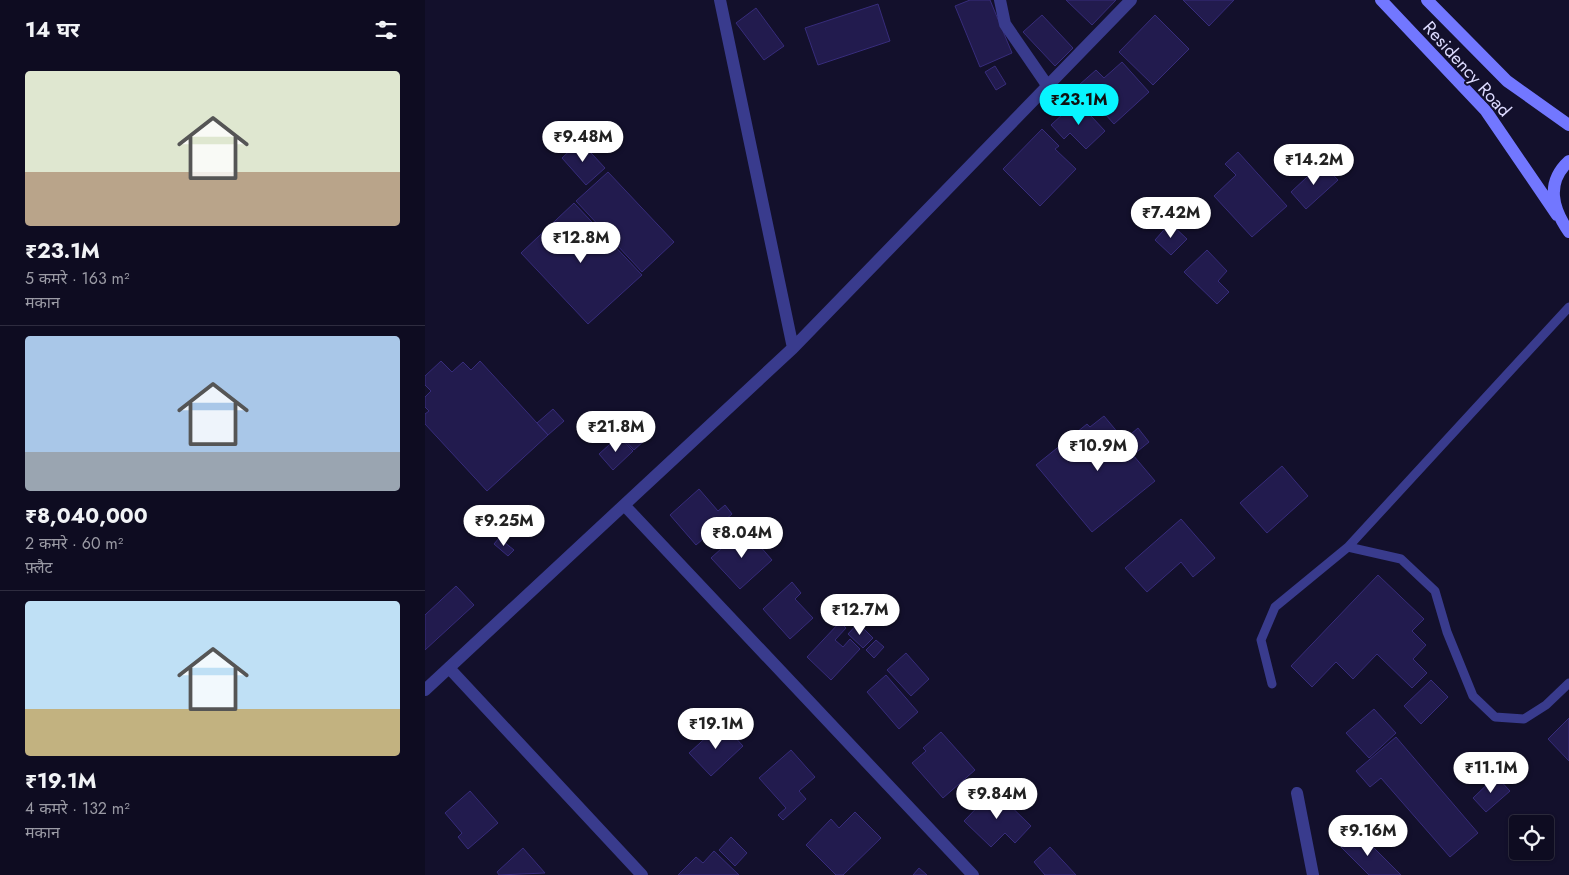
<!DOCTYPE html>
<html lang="hi">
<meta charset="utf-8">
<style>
:root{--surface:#0e0c21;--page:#17152a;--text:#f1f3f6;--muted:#9b9ba5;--line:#2e2c3f;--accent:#07f5ff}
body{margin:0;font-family:Jost,"Noto Sans Devanagari",sans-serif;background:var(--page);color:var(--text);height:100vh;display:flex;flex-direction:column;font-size:19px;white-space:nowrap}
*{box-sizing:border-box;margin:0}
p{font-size:16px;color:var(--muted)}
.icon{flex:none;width:28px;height:28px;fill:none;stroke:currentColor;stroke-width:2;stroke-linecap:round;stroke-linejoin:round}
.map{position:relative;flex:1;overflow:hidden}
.details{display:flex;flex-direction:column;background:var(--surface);width:425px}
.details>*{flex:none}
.buttons{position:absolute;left:1084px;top:815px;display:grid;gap:10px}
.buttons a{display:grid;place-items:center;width:45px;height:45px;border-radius:5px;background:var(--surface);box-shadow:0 1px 4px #0004,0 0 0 1px var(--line);font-size:25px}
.price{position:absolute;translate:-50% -42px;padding:0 11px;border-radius:18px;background:#fff;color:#222;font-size:16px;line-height:32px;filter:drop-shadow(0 1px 2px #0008)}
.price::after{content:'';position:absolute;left:50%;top:30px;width:15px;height:11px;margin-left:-8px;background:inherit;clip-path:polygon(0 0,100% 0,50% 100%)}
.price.on{background:var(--accent);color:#111}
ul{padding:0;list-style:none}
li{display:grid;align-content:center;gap:10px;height:265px;padding:0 25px}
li+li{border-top:1px solid var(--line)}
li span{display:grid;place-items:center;height:155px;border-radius:5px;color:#555}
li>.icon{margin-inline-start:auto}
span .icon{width:90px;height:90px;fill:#fffc;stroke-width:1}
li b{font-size:21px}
h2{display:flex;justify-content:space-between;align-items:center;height:60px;padding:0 25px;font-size:21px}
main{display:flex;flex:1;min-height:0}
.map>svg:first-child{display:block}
</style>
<main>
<section class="details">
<h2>14 घर<svg class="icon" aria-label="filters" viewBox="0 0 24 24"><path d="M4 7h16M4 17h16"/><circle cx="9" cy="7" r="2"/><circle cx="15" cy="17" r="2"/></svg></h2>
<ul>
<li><span style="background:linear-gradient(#dfe7d0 65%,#b9a48a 0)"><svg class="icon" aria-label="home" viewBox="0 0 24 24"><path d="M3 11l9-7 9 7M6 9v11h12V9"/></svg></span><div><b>₹23.1M</b><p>5 कमरे · 163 m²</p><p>मकान</p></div></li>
<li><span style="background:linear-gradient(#a9c7e8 75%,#9aa5b1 0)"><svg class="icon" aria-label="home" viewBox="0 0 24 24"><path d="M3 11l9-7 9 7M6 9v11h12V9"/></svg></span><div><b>₹8,040,000</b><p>2 कमरे · 60 m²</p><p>फ़्लैट</p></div></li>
<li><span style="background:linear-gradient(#bfe0f5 70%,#c2b280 0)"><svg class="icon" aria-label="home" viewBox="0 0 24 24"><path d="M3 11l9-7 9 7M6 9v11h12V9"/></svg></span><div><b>₹19.1M</b><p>4 कमरे · 132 m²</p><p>मकान</p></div></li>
</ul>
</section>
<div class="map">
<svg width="1144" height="875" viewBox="0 0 1144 875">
<rect width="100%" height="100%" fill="#13102c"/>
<path fill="#221b4e" stroke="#372c7b" d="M545,0h20l22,53 -32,14 -25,-61z
M641,0h50l-24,25z
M758,0h51l-25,26z
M453,4l12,37 -72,24 -13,-37z
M331,8l28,38 -20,14 -28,-37z
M617,15l31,33 -18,18 -32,-34z
M730,15l34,34 -36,36 -34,-33z
M697,62l27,30 -35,32 -35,-39 17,-15 8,8z
M570,66l11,18 -10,6 -11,-18z
M652,101l28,30 -19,18 -16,-16 -6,6 -13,-14z
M617,129l17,17 -4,3 21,20 -36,37 -37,-37z
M155,141l25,27 -19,17 -24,-27z
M813,152l49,54 -35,31 -38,-41 22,-21 -11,-11z
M897,163l16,17 -32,29 -15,-17z
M183,172l66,70 -32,30 -66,-71z
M149,203l68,72 -54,49 -67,-71z
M745,223l17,16 -16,16 -16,-15z
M782,250l20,21 -9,10 11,11 -12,12 -33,-32z
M16,361l11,11 11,-10 8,8 9,-9 68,74 -61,56 -62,-67v-10l4,-3 -4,-4v-10l6,-6 -6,-6v-9z
M128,409l11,12 -16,14 -11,-12z
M215,414l15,17 -21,19 -16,-17z
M679,416l20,24 14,-12 11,14 -16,13 22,26 -63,51 -56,-67 51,-41 3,3z
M194,436l14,15 -20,19 -14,-16z
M857,466l26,30 -41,37 -27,-30z
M274,489l19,22 7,-6 7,9 -36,31 -26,-30z
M756,519l34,39 -22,19 -12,-15 -34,30 -22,-24z
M319,528l28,32 -32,29 -29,-31z
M74,538l15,12 -6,6 -14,-12z
M953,575l46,44 -12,12 14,14 -13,14 14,14 -15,15 -35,-34 -24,25 -17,-17 -24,25 -21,-21z
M367,582l9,11 -6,6 18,19 -23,21 -27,-30z
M31,586l18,19 -49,45v-35z
M415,622l6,6 -11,12 8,7 7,-8 10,10 -29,31 -24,-23z
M433,623l15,15 -10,10 -15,-14z
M451,640l8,7 -10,11 -8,-8z
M481,653l23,26 -18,17 -24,-26z
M461,675l32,37 -19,17 -32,-37z
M1006,680l17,17 -27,27 -17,-18z
M949,709l22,24 -27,25 -23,-25z
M1144,718v43l-21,-22z
M297,723l21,23 -32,30 -22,-23z
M516,732l34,38 -32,28 -31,-35 14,-12 -3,-3z
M971,737l82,96 -28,24 -69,-79 -11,9 -14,-16z
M366,750l24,27 -16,14 7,8 -23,21 -5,-5 8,-7 -27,-30z
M1071,776l14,15 -24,21 -13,-14z
M569,790l37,36 -16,17 -10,-10 -14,14 -27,-26z
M45,791l28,32 -30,26 -10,-12 4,-4 -17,-20z
M430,812l26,26 -38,37h-7l-30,-30 25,-26 8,9z
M932,831l44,44h-32l-28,-28z
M306,837l16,16 -12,13 -16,-16z
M1120,837l7,8 -17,16 -9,-10h19z
M625,847l26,28h-31l-11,-13z
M98,848l22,25 -46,2 -2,-3z
M289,851l25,24h-61l18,-18 7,6z
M494,868l8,7h-14z"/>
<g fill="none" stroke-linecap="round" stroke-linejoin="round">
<path stroke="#393b8d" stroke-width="9" d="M923,547l221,-240
M847,684l-11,-44 14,-33 73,-60 53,12 34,32 12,41 26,64 22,21 29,2 22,-14 23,-22"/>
<path stroke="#393b8d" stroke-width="12" d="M575,0l5,24 42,61
M368,348l338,-348
M199,505l349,370
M24,668l193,207
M0,690l368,-342 -73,-348
M872,793l16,82"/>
<path stroke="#7277ff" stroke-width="12" d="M956,0l105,111 71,104
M1002,0l80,81 62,44
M1144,161c-24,22 -16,48 0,71"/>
</g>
<g text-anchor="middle" stroke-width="4" stroke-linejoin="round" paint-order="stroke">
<g font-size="18" fill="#dddbff" stroke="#13102c">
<text transform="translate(1042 69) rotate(48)" y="6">Residency Road</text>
</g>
</g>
</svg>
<div class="buttons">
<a><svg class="icon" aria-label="locate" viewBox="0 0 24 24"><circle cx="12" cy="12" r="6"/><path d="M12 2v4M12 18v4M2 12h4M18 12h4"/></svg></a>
</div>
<b class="price on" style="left:654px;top:126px">₹23.1M</b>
<b class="price" style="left:158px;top:163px">₹9.48M</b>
<b class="price" style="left:889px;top:186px">₹14.2M</b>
<b class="price" style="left:746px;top:239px">₹7.42M</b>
<b class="price" style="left:156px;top:264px">₹12.8M</b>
<b class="price" style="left:191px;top:453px">₹21.8M</b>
<b class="price" style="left:673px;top:472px">₹10.9M</b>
<b class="price" style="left:79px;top:547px">₹9.25M</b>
<b class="price" style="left:317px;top:559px">₹8.04M</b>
<b class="price" style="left:435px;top:636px">₹12.7M</b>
<b class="price" style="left:291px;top:750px">₹19.1M</b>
<b class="price" style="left:1066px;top:794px">₹11.1M</b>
<b class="price" style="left:572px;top:820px">₹9.84M</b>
<b class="price" style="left:943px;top:857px">₹9.16M</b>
</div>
</main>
